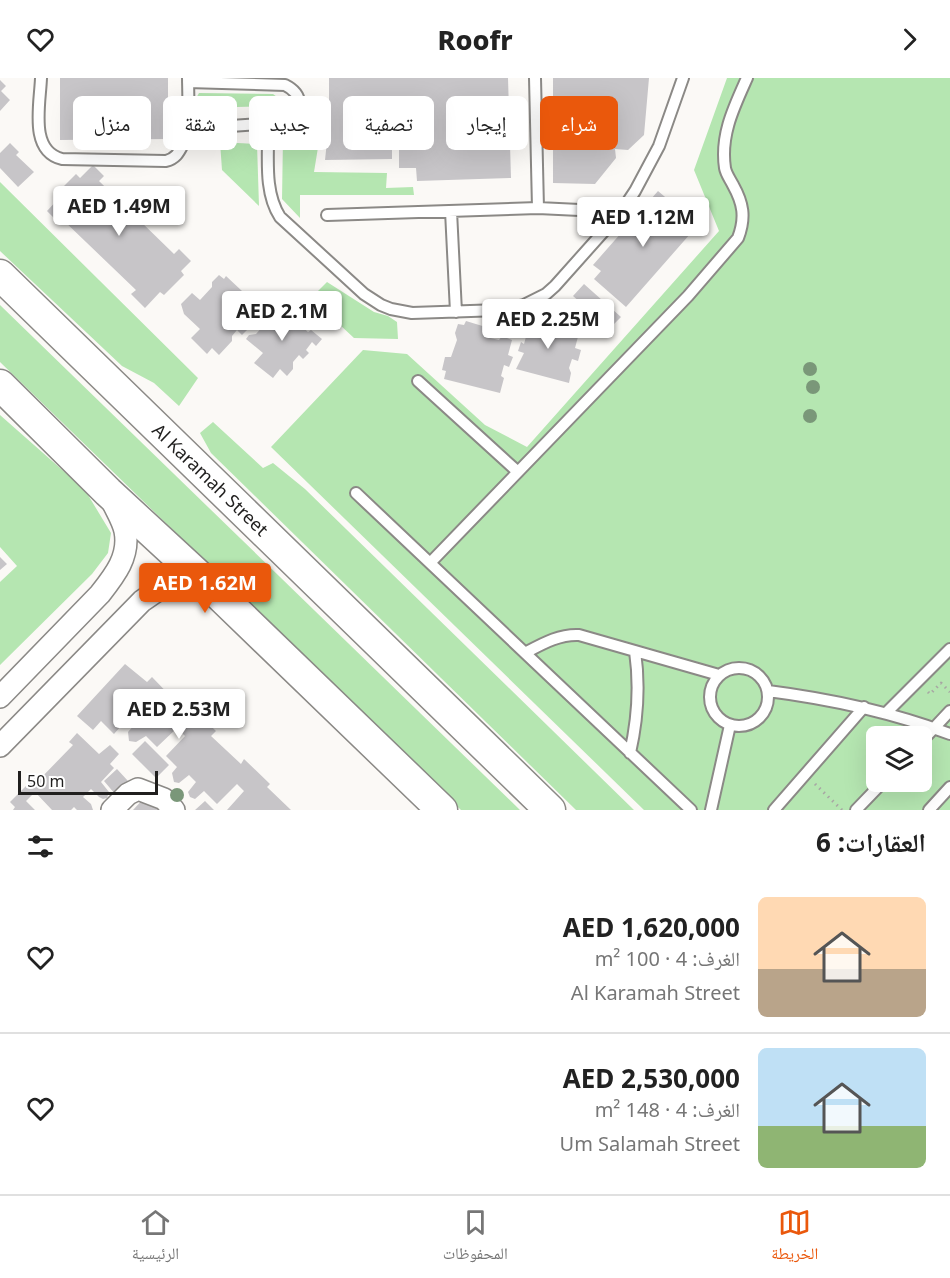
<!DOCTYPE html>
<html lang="ar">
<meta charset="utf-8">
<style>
:root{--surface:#fff;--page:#f2f2f2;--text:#222;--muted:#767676;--line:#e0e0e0;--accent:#ea580c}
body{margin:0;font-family:"Noto Sans","Noto Naskh Arabic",sans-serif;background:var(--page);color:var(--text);direction:rtl;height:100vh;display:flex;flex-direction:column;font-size:22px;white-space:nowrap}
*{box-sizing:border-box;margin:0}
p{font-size:20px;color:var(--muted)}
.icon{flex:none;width:33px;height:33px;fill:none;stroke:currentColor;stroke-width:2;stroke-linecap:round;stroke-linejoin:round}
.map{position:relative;height:732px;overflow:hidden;direction:ltr}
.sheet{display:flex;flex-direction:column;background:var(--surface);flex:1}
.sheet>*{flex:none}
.banner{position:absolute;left:18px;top:18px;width:600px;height:54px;direction:rtl;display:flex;gap:12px}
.controls{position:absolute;left:866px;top:648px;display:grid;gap:12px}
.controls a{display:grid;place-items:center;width:66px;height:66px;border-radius:9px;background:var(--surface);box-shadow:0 6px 24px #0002;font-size:30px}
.scale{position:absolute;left:18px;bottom:15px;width:140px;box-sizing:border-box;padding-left:6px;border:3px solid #201f1e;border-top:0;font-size:16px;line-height:21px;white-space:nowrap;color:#201f1e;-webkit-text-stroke:4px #fff;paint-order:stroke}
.price{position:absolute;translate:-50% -51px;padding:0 14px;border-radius:6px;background:#fff;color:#222;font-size:20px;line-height:39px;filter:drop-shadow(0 2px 3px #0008)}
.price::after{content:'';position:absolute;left:50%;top:36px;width:18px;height:14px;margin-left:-9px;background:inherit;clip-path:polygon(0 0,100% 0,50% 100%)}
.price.selected{background:var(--accent);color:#fff}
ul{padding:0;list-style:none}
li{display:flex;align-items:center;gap:18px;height:150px;padding:0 24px}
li+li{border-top:2px solid var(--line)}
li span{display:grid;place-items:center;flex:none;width:168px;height:120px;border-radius:9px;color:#555}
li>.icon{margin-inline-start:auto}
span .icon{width:72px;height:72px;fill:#fffc;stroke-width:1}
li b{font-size:26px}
h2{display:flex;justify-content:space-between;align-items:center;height:72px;padding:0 24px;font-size:26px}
.tag{padding:0 21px;border-radius:9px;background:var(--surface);box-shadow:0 6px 24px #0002;font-size:21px;line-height:54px}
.tag.selected{background:var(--accent);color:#fff}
header{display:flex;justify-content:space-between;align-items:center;height:78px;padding:0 24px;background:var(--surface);font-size:27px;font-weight:800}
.tabs{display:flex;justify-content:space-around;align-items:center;height:84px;border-top:2px solid var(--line);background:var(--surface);font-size:16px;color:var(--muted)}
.tabs a{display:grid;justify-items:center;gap:3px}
.tabs .selected{color:var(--accent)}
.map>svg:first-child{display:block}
</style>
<header><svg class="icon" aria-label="forward" viewBox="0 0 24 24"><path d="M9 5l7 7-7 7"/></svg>Roofr<svg class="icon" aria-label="heart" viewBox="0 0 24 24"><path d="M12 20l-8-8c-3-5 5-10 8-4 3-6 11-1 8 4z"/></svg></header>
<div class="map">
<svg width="950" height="732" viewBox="0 0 950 732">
<rect width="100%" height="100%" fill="#fbf9f6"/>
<path fill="#b5e6b1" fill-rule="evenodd" d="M727,0h223v732h-306l-373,-363 92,-97 44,4 78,71 42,22 192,-216 -25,-61zM876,658h45v46h-45z
M199,15l74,1 7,5 -6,7 -75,2 -5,-6z
M309,40l13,5 -8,49 73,1 -1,15 27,-1 1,8h-114v23l-18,-19 1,-61 21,-11z
M220,64l37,2 2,62 -37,-36z
M0,104l198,196 -19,28 -25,-23 -32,-17 -122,-115z
M327,204l47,30 14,4 9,6 1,17 -44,-1 -43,-40z
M0,227l520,505h-59l-461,-448z
M0,337l85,75 26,43 -3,20 -16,21 -92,91v-83l17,-16 -17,-19z
M213,344l50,46 10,-5 32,26 329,321h-58l-365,-357 -11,-20z"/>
<path fill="#c7c5c8" d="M60,0h108v61l-108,1z
M329,0h179l3,100 -94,3 -1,-13h-17v-18h-7v9l-67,1 4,-37z
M553,0h96l-5,57 -16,15 -13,-1 1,9 -21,26 -42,-1z
M0,2l6,6 -5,5 9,9 -10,11z
M10,65l9,9 -3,3 18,17 -16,15 -18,-19v-15z
M93,87l11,11 -5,5 75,73 5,-5 12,12 -10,10 3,4 -20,20 -4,-3 -15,16 -14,-14 5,-4 -74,-71 -3,4 -12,-12 13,-14 -4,-3 20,-20 4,4z
M658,113l40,34 -72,82 -32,-28 7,-8 -8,-6z
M219,197l5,4 2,-3 16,15 -6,6 8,8 3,-4 12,11 -11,12 2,3 -8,8 -5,-5 -5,6v5l-13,14 -7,-7 -5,6 -16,-16 9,-9 -16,-15 -3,-10 11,-11 8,7 12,-13v-5z
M584,206l37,33 -11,11 -37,-32z
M283,223l20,18 -5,4 10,9 3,-2 11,9 -6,7 -4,-4 -6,8 3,3 -6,6 -4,-4 -6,7v7l-6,7 -7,-7 -7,9 -19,-15 9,-10 -17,-14 3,-4 7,-1 7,-8 -4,-3 2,-3 6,5 13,-14 -3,-3z
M527,239l17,5 1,-4 13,4 -3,8 11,3 4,-3 9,3 -4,15 6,2 -3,11 -6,-2 -3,9 2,5 -2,10 -53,-14 8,-16 -6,-2 3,-9 3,2 3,-11 -4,-1z
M466,243l23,7 -3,9 13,3 3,-4 10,4 -4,15 5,2 -4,10 -5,-2 -3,11 3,2 -4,15 -56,-14 2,-8 -4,-1 3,-13h6l6,-17 -2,-7 3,-9 6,1z
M0,479l7,7 -7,6z
M125,586l22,18 5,-5 28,29 5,-5 31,30 -5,5 30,28 3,-5 26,25 -3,3 24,23h-64l17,-19 -7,-7 -20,20 -13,-13 -9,8 -5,-2 -2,-5 8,-10 -7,-7 -10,8 -5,-1 -2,-9 5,-6 -11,-11 19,-20 -8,-8 -20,19 -11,-11 -10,6 -7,-1 -1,-9 8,-9 -7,-6 -15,17 -13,-13 -8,9 -16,-14z
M77,655l22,21 11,-9 9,9 -9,10 4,4 -13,14 8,10 -2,6 -4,1 -4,-2 -8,-8 -8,8 8,7 2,6h-16l-3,-3 -3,3h-19l-17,-18 -9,9 9,9h-22l2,-3 -5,-5 24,-24 4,3 35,-36 -4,-3z
M145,663l24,24 -13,13 -24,-24z
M117,691l11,12 -13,13 -11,-13z
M146,718l15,14h-28z
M205,723l9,9h-19z"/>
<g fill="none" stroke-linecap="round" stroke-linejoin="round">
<defs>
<path id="service" d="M41,0c-1,27 -12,73 21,81l104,2c20,-5 12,-26 36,-33l86,-6c16,-11 15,-28 -3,-37l-97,-3
M188,0l1,56
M535,0l3,130
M268,46c1,30 -5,67 12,93l84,77 17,11 10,4 21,4 88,-3 24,-5 22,-11 9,-8 66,-74 14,-21 24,-45 24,-68
M451,133l5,101
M327,137l211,-7 83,4
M418,303l100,91
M356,415l335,317
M430,485l258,-267 50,-58c8,-21 5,-35 -5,-53 -3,-6 -7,-11 -8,-17 -5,-33 9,-61 22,-90
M525,575c17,-9 34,-19 54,-18l140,40
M710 619a29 29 0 1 1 58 0a29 29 0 1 1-58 0Z
M768,613c63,8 123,21 182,43
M886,635l64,-64
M921,664l29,-31
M630,675c8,-35 10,-67 5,-102
M711,732l19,-85
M774,732l90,-103
M856,732l27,-28
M929,732l21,-23"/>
<path id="minor" d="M0,619l100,-103c15,-19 30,-38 25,-63 -2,-10 -9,-21 -13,-30
M0,668l142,-145 16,-11 26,-5 27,2
M112,732l16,-16 10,-5 26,10 10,11"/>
<path id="secondary" d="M0,197l550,535
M0,307l108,107 103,95 231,223"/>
</defs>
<use href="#service" stroke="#8b8986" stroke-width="14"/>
<use href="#minor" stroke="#8b8986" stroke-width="24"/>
<use href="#secondary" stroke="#8b8986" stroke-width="33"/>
<path stroke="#a7a6a3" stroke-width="3" stroke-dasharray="1.5 4.5" stroke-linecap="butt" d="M928,614l2,2 11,-11 9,9
M815,706l27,26"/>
<use href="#service" stroke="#fff" stroke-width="10"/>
<use href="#minor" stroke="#fff" stroke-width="21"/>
<use href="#secondary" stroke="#fff" stroke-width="30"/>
</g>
<g fill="#7a9779">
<circle cx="810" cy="291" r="7"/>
<circle cx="813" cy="309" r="7"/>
<circle cx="810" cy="338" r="7"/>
<circle cx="177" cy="717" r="7"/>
</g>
<g text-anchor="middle" stroke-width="5" stroke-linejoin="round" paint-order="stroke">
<g font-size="18" fill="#201f1e" stroke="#fff">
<text transform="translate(210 402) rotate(44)" y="6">Al Karamah Street</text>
</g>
</g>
</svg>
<div class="controls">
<a><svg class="icon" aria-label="layers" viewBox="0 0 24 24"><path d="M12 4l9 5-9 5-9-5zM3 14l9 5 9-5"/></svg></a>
</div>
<div class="scale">50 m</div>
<b class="price" style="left:119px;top:159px">AED 1.49M</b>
<b class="price" style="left:643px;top:170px">AED 1.12M</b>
<b class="price" style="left:282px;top:264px">AED 2.1M</b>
<b class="price" style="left:548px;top:272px">AED 2.25M</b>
<b class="price selected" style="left:205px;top:536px">AED 1.62M</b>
<b class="price" style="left:179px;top:662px">AED 2.53M</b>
<div class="banner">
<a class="tag selected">شراء</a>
<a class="tag">إيجار</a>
<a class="tag">تصفية</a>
<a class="tag">جديد</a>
<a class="tag">شقة</a>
<a class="tag">منزل</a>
</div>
</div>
<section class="sheet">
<h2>العقارات: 6<svg class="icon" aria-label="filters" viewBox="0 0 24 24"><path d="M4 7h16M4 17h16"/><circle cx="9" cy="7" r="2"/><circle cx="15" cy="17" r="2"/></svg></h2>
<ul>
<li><span style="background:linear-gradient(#ffd9b3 60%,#b9a48a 0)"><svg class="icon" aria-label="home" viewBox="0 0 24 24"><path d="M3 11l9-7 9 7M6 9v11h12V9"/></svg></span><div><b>AED 1,620,000</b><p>الغرف: 4 · 100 m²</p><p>Al Karamah Street</p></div><svg class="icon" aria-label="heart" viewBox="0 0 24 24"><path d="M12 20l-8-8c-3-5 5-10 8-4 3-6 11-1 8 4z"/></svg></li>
<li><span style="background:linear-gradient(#bfe0f5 65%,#8fb573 0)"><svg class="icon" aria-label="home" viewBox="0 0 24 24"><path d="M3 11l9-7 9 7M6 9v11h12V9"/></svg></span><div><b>AED 2,530,000</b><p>الغرف: 4 · 148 m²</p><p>Um Salamah Street</p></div><svg class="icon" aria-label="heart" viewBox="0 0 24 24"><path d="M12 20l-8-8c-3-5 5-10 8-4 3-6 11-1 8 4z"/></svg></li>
</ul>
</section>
<nav class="tabs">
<a class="selected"><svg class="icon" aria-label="map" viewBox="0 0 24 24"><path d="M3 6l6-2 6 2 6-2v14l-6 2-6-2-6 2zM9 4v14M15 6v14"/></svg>الخريطة</a>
<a><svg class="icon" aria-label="saved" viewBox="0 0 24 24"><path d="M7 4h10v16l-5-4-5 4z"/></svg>المحفوظات</a>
<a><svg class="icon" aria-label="home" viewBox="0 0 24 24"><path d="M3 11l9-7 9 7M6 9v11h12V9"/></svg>الرئيسية</a>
</nav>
